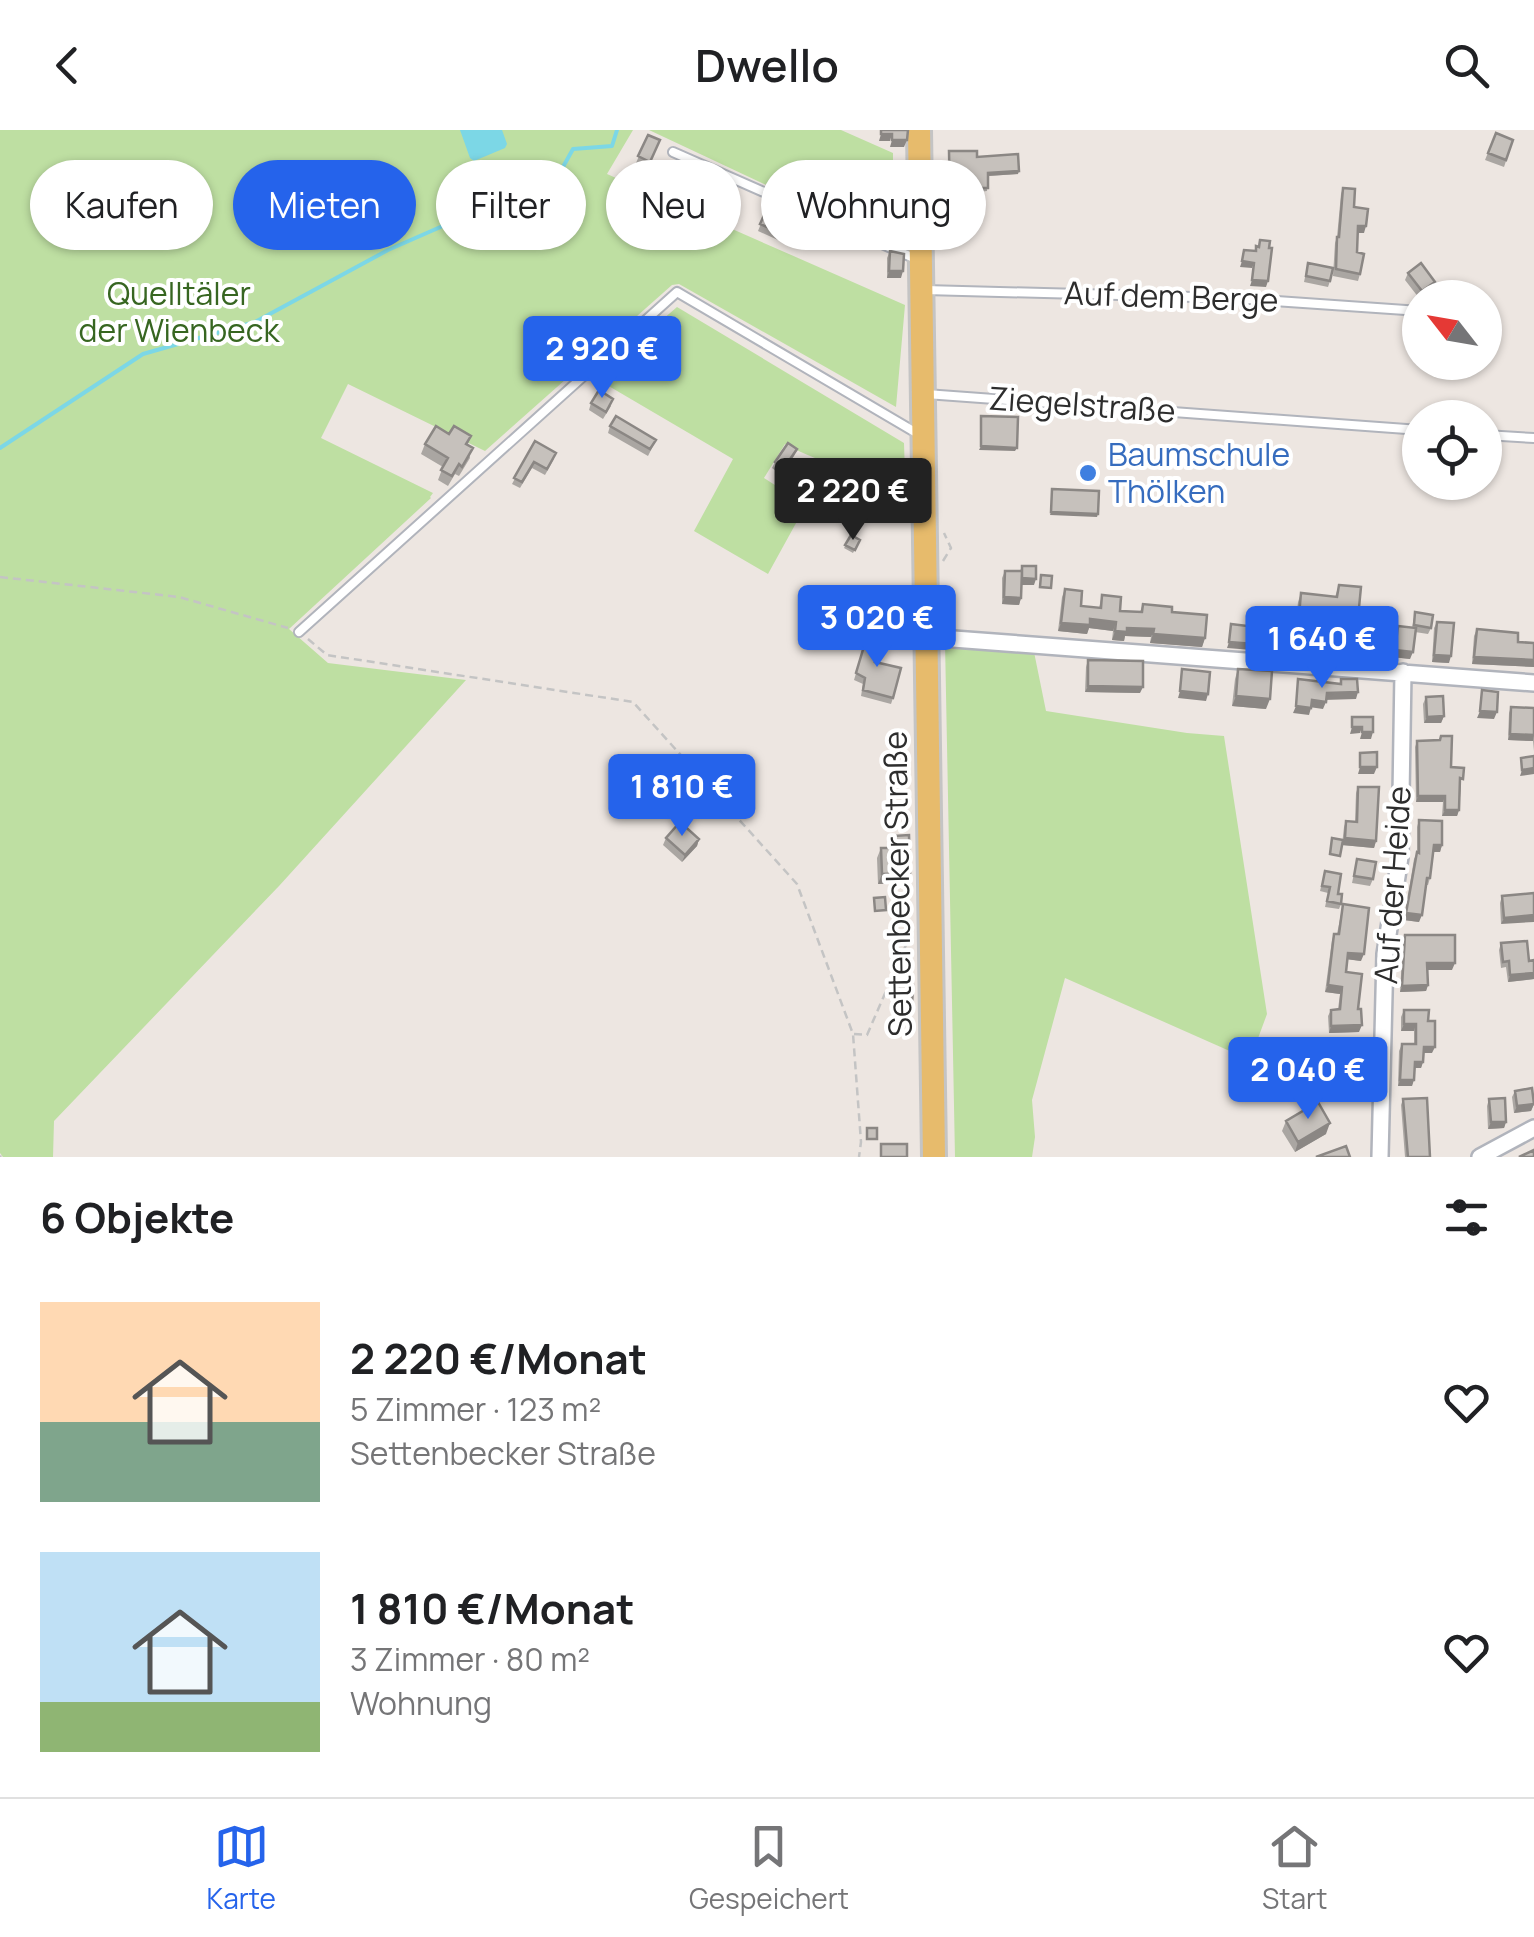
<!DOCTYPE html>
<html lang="de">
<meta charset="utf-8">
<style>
:root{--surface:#fff;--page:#f6f6f6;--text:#202124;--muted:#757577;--line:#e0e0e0;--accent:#2563eb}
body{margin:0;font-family:Manrope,sans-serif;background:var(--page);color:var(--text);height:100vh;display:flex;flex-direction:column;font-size:38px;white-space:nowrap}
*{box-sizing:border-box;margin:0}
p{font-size:32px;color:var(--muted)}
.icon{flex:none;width:55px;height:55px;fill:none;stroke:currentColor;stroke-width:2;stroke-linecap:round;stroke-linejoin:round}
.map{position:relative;height:1027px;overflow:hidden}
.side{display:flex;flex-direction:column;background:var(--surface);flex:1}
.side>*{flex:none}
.banner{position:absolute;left:30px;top:30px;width:1000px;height:90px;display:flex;gap:20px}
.needle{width:65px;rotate:301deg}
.controls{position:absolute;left:1402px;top:150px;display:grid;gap:20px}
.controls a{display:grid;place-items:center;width:100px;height:100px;border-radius:50%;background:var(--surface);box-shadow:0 2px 8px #0004;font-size:50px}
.price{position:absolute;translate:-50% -85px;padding:0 22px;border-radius:10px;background:var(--accent);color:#fff;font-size:32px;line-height:65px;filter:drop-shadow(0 2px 5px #0008)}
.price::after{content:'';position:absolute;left:50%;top:60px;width:30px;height:22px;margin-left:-15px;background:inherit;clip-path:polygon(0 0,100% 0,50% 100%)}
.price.active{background:#222;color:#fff}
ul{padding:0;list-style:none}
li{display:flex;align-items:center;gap:30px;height:250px;padding:0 40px}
li span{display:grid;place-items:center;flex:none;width:280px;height:200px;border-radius:0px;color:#555}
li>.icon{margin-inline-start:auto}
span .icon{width:120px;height:120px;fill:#fffc;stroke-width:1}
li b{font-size:42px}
h2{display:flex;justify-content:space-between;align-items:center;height:120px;padding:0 40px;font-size:42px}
.pill{padding:0 35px;border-radius:45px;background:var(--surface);box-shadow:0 2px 8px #0004;font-size:35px;line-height:90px}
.pill.active{background:var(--accent);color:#fff}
header{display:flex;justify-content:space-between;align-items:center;height:130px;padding:0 40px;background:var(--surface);font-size:45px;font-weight:600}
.tab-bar{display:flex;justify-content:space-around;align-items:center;height:140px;border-top:2px solid var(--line);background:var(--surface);font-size:28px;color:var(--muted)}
.tab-bar a{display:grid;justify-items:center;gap:5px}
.tab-bar .active{color:var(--accent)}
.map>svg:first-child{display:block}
</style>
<header><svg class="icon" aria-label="back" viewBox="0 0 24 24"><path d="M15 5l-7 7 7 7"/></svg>Dwello<svg class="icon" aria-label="search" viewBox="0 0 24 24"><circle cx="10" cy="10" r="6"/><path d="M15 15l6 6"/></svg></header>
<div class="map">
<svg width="1534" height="1027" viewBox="0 0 1534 1027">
<rect width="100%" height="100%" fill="#ede6e1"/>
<path fill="#bedfa2" d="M0,0h633l-26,44 298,131 -9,102 -217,-123 -7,1 -187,166 -137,-67 -27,54 112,55 -3,4 1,1 -142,131 39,34 138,17 -187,206 -225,235 -1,36h-50l-3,-4z
M649,0h192l52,23v8l10,3v85z
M677,177l227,136 1,32c-46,-4 -78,-8 -120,-31l-21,34 42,27 -38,69 -74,-43 39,-72 -138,-81z
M945,512l89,10 12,59 141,22 37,3 43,278 -17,46 -185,-82 -33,122 3,37 -3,20h-77z"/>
<path fill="#7cd7e6" d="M460,0h42l5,14 -2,4 -31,13 -4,-3z"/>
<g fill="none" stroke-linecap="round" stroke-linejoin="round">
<path stroke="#7cd7e6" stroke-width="4" d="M0,318l143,-94 112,-32 133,-72 57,-25 109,-42 19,-34 39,-3 5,-16"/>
<defs>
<path id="lane" d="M673,22l243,107
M925,160l307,8 188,13
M926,264l494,36
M1485,305l49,3
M299,502l378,-340 243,143"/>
<path id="street" d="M927,507l607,46
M1380,1027l5,-203 15,-97 3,-185
M1480,1027l54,-29"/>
<path id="primary" d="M919,0l15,1027"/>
</defs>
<use href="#lane" stroke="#b1b4bc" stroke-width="12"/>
<use href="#street" stroke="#b1b4bc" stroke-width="20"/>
<use href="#primary" stroke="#c4c4c4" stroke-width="28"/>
<path stroke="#c4c4c4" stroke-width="2.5" stroke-dasharray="8 5" stroke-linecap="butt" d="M943,431l8,-13 -7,-15
M0,447l179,20 109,31
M308,509l19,16 306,47 164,182 56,150 8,108 -2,15
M854,904l13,1 39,-90 5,-4
M1301,952l35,12 31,1
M0,1026l1,1"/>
<use href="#lane" stroke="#fff" stroke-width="8"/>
<use href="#street" stroke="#fff" stroke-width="15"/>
<use href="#primary" stroke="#e7bb6c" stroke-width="22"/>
</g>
<path fill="#aaa6a2" d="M1496,3l17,7 -9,27 -19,-7z
M648,5l12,5 -12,28 -12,-5z
M949,21l28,6 41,17 -30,2 -1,15 -9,1 1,33 -19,1v-22h-11z
M1343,58l11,19 10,26h-6l-1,19 3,22 -2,7 -25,-5 2,-33 2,-6 4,-43z
M766,81l21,9 -9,20 -20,-9z
M890,121l11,27h-14v-20z
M1308,133l22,18 -2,6 -24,-5z
M1408,143l27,9 -3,6 -13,10 -14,-18z
M591,273l20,3 -8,13 -14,-9z
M610,296l43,20 -5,10 -40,-23z
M449,304l22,2 -3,8 2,14 -11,18 -4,-2 -7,12 -10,-6 5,-13 -22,-13 4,-10z
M535,311l19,18 -9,16 -13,-7 -12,20 -8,-4z
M797,319l-3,7 -13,19 -9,-7 3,-6z
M804,345l70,34 -3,8 -45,-1 5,-18 -20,-7 -10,-7z
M851,405l9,5 -7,13 -9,-5z
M1022,436l12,19h-12l-1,13 -2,7 -17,-1v-26l3,-7h15z
M1339,455l19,33 -3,9 -43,-3 -1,3 -15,-1 -2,21 -2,6 -16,-1 3,-26 2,-7 15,2 2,-19 3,-9 34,4z
M824,459l11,6 -5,12 -11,-6z
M1065,459l16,17 18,2 3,-13 18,16 20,1 3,-8 29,8 33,26 -3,9 -52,-4 1,-6 -26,-1 -1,5 -12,-1 1,-9 -24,-3 -2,6 -29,-3 4,-34z
M890,461l13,29h-37l-10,-4 6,-16 15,6 3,-7h8z
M1415,482l16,16 -3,6 -13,-2 -5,27 -18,-2 3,-24 3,-7 14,2z
M1437,492l12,41 -17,-1 2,-34z
M1477,499l41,13 16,1v24l-62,-3 2,-28z
M868,503l7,29 18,36 -2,6 -30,-8 2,-12 -9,-4z
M1088,530l52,33 -55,-1 1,-25z
M1238,539l28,40 -34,-3 3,-27z
M1426,567l18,19 -3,7h-17l-1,-19z
M1511,577l23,1v43l-1,-10 -25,-1 1,-27z
M1441,606l10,31 10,18 -2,25 -2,6h-15l1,-14h-27l-1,-55 2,-6 22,-1z
M1358,657l18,54 -2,7 -32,-3 2,-18 2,-6h9l1,-28z
M1419,690l23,25 -2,7h-6l-4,26 -2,7h-2l-7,37 -15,-2 10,-61 3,-6v-26z
M894,706l16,37 -3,10 -29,1 -1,-26 4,-10h9z
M666,708l33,1 -2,7 -15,16 -19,-17z
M1357,729l16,20 -3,7 -18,-3z
M1325,741l13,23 3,10 -2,5 -14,-2 3,-14 -8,-2z
M1534,763l-33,31 -1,-21 2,-7z
M1343,774l18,57 -14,-2 -1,13 12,37 1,23 -30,1 -1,-17 3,-6 7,-1 2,-15 -15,-2 7,-52 2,-6h3z
M1405,805l47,35h-25l1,15 -2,6 -26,1 3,-51z
M1501,813l28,18 5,-1v19l-26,3 -2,-15 -5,1 -2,-18z
M899,855l11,27h-12l-2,-4v-16z
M1404,880l24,11 4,32h-9v9l-2,6h-6l-3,18h-14l1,-35 3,-7h12v-13h-13v-14z
M1343,912l15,22 -3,7 -18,-3z
M1515,961l19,13 -3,7 -17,2 -2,-16z
M1403,969l27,58h-25l-4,-52z
M1489,969l17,23 -2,6 -16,1 -1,-23z
M1286,991l40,13 -31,18 -13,-21z"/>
<path fill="#8b8784" d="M881,4h11l-2,7h-11z
M892,10h15l-3,7h-14z
M1019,41l-1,3 -31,2 1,-3z
M980,92l-1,3 -19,1 2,-3z
M1358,96h8l-2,7h-9z
M1242,131l12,2 -2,5 -12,-1z
M889,141h14l-2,7h-14z
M1252,150l16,1 -2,6 -16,-1z
M1435,152l-3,6 -13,10 3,-7z
M981,316l36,2 -2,3 -36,-1z
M829,377l45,2 -3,8 -45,-1z
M1051,382l47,2 -1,3 -47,-2z
M1022,448l14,1 -2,6h-15z
M1004,467l17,1 -2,7 -17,-1z
M869,484h36l-2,6h-37z
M1314,484l44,4 -3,9 -43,-3 -1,3 -16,-1 4,-10z
M1090,489l26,3 -3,9 -24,-3 -2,6 -29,-3 3,-8z
M1127,498l27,1 -3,8 -26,-1 -1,5 -12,-1 3,-9z
M1153,504l52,4 -3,9 -52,-4z
M1229,512l25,2 -2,6 -25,-2z
M1278,515l16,2 -2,6 -16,-1z
M1395,520l18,2 -3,7 -18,-2z
M1434,525l17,1 -2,7 -17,-1z
M1474,527l60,3v7l-62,-3z
M1088,556l55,1 -3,6 -55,-1z
M1180,561l28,3 -2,7 -28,-3z
M1358,562l-2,7 -32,1 3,-7z
M1236,566l34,3 -4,10 -34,-3z
M1312,570l14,2 -3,7 -14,-2z
M1296,576l15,2 -2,7 -16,-2z
M1480,581l17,1 -3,7 -17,-1z
M1444,586l-3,7h-17l3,-6z
M1352,597h10l-2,6 -10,1z
M1362,602h11l-2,7h-11z
M1510,604l24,1 -1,6 -25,-1z
M1360,637h17l-3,7h-16z
M1534,638v6l-14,2 2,-6z
M1418,666h27l-2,6h-27z
M1445,680h14l-2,6h-15z
M1345,708l31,3 -2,7 -32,-3z
M699,709l-2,7 -15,16 3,-7z
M1434,715h8l-2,7h-8z
M910,743l-3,10 -29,1 4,-10z
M1406,783l16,2 -3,7 -15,-2z
M1534,785v7l-33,2 3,-6z
M1348,823l16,1 -3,7 -16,-2z
M1427,833h28l-3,7h-27z
M1534,843v6l-26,3 2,-7z
M1328,855l14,2 -2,7 -15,-2z
M1428,855l-2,6 -26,1 2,-6z
M900,875l12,1 -2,6h-12z
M1404,894h12l-2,7h-13z
M1362,895l-3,7 -30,1 2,-7z
M1424,917h11l-3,6h-11z
M1415,932h8l-2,6h-8z
M1400,950h14l-2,6h-14z
M1534,974l-3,7 -17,2 3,-7z
M1491,992h15l-2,6 -16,1z
M1330,993l-4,11 -31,18 3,-10z"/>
<path fill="#c6c1bc" stroke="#8b8784" stroke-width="2.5" d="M881,0h27l-1,10h-15v-6h-11z
M1496,3l17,7 -7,20 -18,-7z
M648,5l12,5 -10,22 -12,-6z
M949,21h28v6l41,-3 1,17 -31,2v15h-10l2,34 -18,1 -1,-23 -11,1z
M1343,58l12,1 -1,18 14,2 -2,17h-8l-1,26 7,2 -4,20 -24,-5 1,-32h2z
M766,81l21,9 -6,13 -21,-9z
M1260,110l10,1 -1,7h3l-4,33 -16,-1 2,-17 -12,-2 2,-11 12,1v-5l3,1z
M890,121l14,3 -1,17h-14z
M1308,133l25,5 -3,13 -24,-5z
M1421,133l14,19 -13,9 -14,-18z
M599,260l14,9 -7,13 -15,-9z
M616,286l40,24 -6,9 -40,-23z
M981,286l37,1 -1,31 -36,-2z
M436,296l13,8 5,-8 17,10 -5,8 7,4 -11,19 -3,-3 -7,12 -11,-6 7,-12 -23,-14z
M535,311l21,12 -9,16 -13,-7 -12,20 -8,-4z
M788,313l9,6 -13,19 -9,-6z
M811,331l13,7 1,-3 24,9 26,1 -1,34 -45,-2 5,-17 -20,-7 -10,-8z
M1052,359l47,2 -1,23 -47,-2z
M851,405l9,5 -5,10 -10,-5z
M1022,436h14v13l-14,-1z
M1005,441h17l-1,27 -17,-1z
M1041,445l11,1 -1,12 -11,-1z
M1339,455l22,2 -3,31 -44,-4v4l-15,-2 2,-23 36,4z
M824,459l11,6 -4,8 -11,-5z
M1065,459l17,2 -1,15 20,2 1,-13 19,2 -1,14 22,1 1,-8 29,3v5l35,3 -2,23 -52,-4 1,-5 -27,-1v4l-12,-1 1,-9 -26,-3v6l-29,-2z
M890,461h15v23h-36l-11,-4 4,-10 18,7v-8h10z
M1415,482l18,3 -2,13 -17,-3z
M1281,489l16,2 -3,26 -16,-2z
M1437,492l17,1 -3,33 -17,-1z
M1231,494l25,3 -2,17 -25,-2z
M1398,496l18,2 -3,24 -18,-2z
M1477,499l41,4v9l16,1v17l-60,-3z
M868,503l15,4 -8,25 26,6 -8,30 -30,-8 2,-12 -9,-5z
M1088,530l55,1v26l-55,-1z
M1182,539l28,3 -2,22 -28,-3z
M1238,539l34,2 -2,28 -34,-3z
M1298,549l43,5v-5h16l1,13 -31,1 -1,9 -14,-2 -1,8 -15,-2z
M1482,560l16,2 -1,20 -17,-1z
M1443,566l1,20 -17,1 -1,-20z
M1511,577l23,1v27l-24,-1z
M1352,587h21v15h-11v-5h-10z
M1441,606h11l-1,31 13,1 -1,11 -3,-1 -1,32h-14v-14h-27l-1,-55 23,-1z
M1377,622v15h-17v-14z
M1534,626v12l-12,2 -1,-12z
M1358,657h21l-3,54 -31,-3 1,-17 11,1z
M1419,690l23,1v24h-8l-4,33h-3l-5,37 -16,-2 11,-61 2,1z
M680,692l19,17 -14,16 -19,-17z
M909,705l1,38 -28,1 -1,-26h13v-12z
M1332,708l11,2 -3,16 -10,-2z
M1357,729l19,3 -3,17 -19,-3z
M1325,741l16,3 -3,20h4l-1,10 -14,-3 3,-14 -8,-1z
M1534,763v22l-30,3 -2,-22z
M885,767l1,13 -11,1 -1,-13z
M1343,774l26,4 -5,46 -16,-1 -2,19 16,2 -4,35h3l1,16 -31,1v-16l9,-1 2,-22 -14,-2 6,-51h5z
M1405,805h50v28h-28l1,22 -26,1z
M1527,811l2,20 5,-1v13l-24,2 -1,-14 -6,1 -2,-19z
M899,855h14l-1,21 -12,-1 -2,-3z
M1404,880h25l-1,11h7v26h-11l-1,15h-8l-1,18h-14l2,-36h14v-20h-12z
M1343,912l18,3 -3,19 -18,-3z
M1532,958l2,16 -17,2 -2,-15z
M1427,968l3,59h-22l-5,-58z
M1505,968l1,24h-15l-2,-23z
M1318,972l12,21 -32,19 -12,-21z
M867,998h10v11h-10z
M881,1014h26v13h-26z
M1346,1016l4,11h-34z
M1534,1020v7h-15z"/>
<circle fill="#3f7fe0" stroke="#fff" stroke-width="4" cx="1088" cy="343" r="10"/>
<g text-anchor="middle" stroke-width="8" stroke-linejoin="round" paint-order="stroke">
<g font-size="32" fill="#376621" stroke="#fff">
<text x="179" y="175">Quelltäler<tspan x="179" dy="37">der Wienbeck</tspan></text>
</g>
<g font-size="32" fill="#2d2d2d" stroke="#fff">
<text transform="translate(1171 167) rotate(2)" y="11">Auf dem Berge</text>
<text transform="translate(1082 275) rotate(4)" y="11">Ziegelstraße</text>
<text transform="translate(898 754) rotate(-91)" y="11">Settenbecker Straße</text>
<text transform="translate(1393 755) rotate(-86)" y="11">Auf der Heide</text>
</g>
<g font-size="32" fill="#366cbe" stroke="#fff" text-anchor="start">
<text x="1108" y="336">Baumschule<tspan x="1108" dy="37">Thölken</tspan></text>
</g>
</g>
</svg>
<div class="controls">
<a><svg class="needle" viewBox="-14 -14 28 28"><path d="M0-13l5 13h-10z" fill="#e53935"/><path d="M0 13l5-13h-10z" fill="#757577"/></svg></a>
<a><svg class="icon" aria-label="locate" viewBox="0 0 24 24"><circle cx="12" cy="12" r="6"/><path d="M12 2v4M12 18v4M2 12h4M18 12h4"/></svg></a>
</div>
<b class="price" style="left:602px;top:271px">2 920 €</b>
<b class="price active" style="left:853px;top:413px">2 220 €</b>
<b class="price" style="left:877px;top:540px">3 020 €</b>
<b class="price" style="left:1322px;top:561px">1 640 €</b>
<b class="price" style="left:682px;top:709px">1 810 €</b>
<b class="price" style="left:1308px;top:992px">2 040 €</b>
<div class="banner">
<a class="pill">Kaufen</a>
<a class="pill active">Mieten</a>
<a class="pill">Filter</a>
<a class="pill">Neu</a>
<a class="pill">Wohnung</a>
</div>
</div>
<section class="side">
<h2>6 Objekte<svg class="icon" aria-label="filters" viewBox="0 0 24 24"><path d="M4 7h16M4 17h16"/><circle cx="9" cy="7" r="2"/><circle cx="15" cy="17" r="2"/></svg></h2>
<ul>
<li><span style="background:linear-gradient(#ffd9b3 60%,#7fa58c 0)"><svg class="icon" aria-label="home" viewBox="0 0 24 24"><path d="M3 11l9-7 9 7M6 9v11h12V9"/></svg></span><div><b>2 220 €/Monat</b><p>5 Zimmer · 123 m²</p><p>Settenbecker Straße</p></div><svg class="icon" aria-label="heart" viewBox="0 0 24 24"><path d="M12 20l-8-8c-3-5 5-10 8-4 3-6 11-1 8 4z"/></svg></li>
<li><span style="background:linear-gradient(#bfe0f5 75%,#8fb573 0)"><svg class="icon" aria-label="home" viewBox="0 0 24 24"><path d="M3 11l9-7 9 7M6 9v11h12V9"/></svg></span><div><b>1 810 €/Monat</b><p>3 Zimmer · 80 m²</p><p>Wohnung</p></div><svg class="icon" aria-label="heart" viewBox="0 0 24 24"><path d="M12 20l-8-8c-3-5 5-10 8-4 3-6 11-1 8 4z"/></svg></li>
</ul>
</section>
<nav class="tab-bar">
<a class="active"><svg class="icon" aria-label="map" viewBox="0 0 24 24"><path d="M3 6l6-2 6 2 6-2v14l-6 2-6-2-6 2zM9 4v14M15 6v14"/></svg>Karte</a>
<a><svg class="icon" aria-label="saved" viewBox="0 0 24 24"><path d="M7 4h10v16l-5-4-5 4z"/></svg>Gespeichert</a>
<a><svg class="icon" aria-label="home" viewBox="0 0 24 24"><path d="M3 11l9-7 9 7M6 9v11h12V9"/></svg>Start</a>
</nav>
